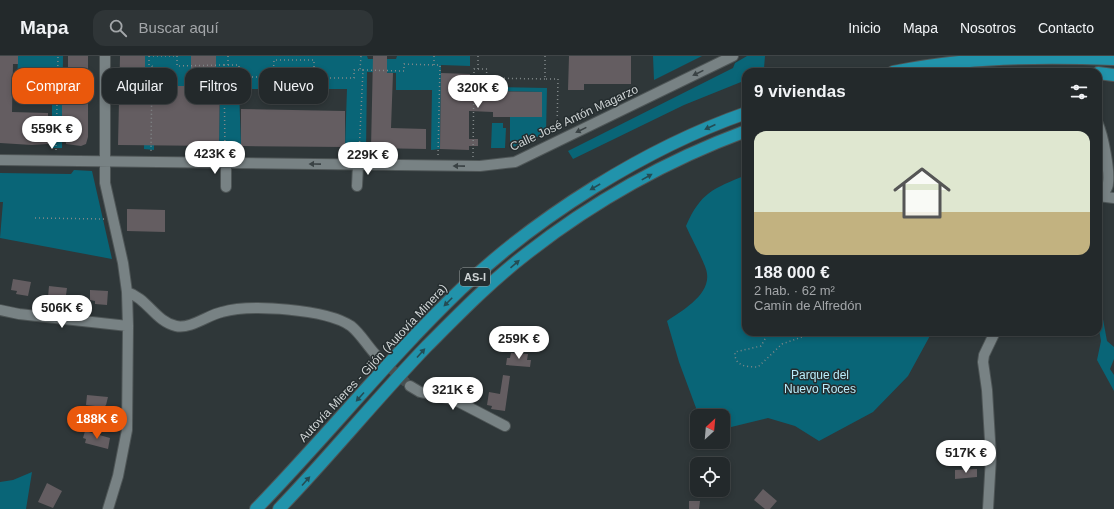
<!DOCTYPE html>
<html lang="es">
<meta charset="utf-8">
<style>
:root{--surface:#23292b;--page:#2f3537;--text:#f1f3f6;--muted:#a3a6a9;--line:#404547;--accent:#ea580c}
body{margin:0;font-family:Helvetica,sans-serif;background:var(--page);color:var(--text);height:100vh;display:flex;flex-direction:column;font-size:15px;white-space:nowrap}
*{box-sizing:border-box;margin:0}
p{font-size:13px;color:var(--muted)}
.icon{flex:none;width:22px;height:22px;fill:none;stroke:currentColor;stroke-width:2;stroke-linecap:round;stroke-linejoin:round}
.map{position:relative;flex:1;overflow:hidden}
.side{position:absolute;left:742px;top:12px;width:360px;height:268px;display:flex;flex-direction:column;background:var(--surface);border-radius:12px;box-shadow:0 2px 6px #0003,0 0 0 1px var(--line)}
.side>*{flex:none}
.top-card{position:absolute;left:12px;top:12px;width:380px;height:36px;display:flex;gap:8px}
.needle{width:26px;rotate:26deg}
.tools{position:absolute;left:690px;top:353px;display:grid;gap:8px}
.tools a{display:grid;place-items:center;width:40px;height:40px;border-radius:8px;background:var(--surface);box-shadow:0 2px 6px #0003,0 0 0 1px var(--line);font-size:20px}
.price{position:absolute;translate:-50% -34px;padding:0 9px;border-radius:14px;background:#fff;color:#222;font-size:13px;line-height:26px;filter:drop-shadow(0 1px 2px #0008)}
.price::after{content:'';position:absolute;left:50%;top:24px;width:12px;height:9px;margin-left:-6px;background:inherit;clip-path:polygon(0 0,100% 0,50% 100%)}
.price.on{background:var(--accent);color:#fff}
ul{padding:0;list-style:none}
li{display:grid;align-content:center;gap:8px;height:212px;padding:0 12px}
li+li{border-top:1px solid var(--line)}
li span{display:grid;place-items:center;height:124px;border-radius:12px;color:#555}
li>.icon{margin-inline-start:auto}
span .icon{width:72px;height:72px;fill:#fffc;stroke-width:1}
li b{font-size:17px}
h2{display:flex;justify-content:space-between;align-items:center;height:48px;padding:0 12px;font-size:17px}
.tag{padding:0 14px;border-radius:12px;background:var(--surface);box-shadow:0 2px 6px #0003,0 0 0 1px var(--line);font-size:14px;line-height:36px}
.tag.on{background:var(--accent);color:#fff}
header{display:flex;align-items:center;gap:24px;box-sizing:border-box;height:56px;padding:0 20px;background:var(--surface);border-bottom:1px solid var(--line)}
header strong{font-size:19px}
nav{display:flex;gap:22px;margin-inline-start:auto;font-size:14px}
.search{width:280px;height:36px;background:var(--page);display:flex;align-items:center;gap:10px;box-sizing:border-box;padding:0 14px;border-radius:12px;color:var(--muted);font-size:15px}
.map>svg:first-child{display:block}
</style>
<header>
<strong>Mapa</strong>
<div class="search"><svg class="icon" aria-label="search" viewBox="0 0 24 24"><circle cx="10" cy="10" r="6"/><path d="M15 15l6 6"/></svg>Buscar aquí</div>
<nav><a>Inicio</a><a>Mapa</a><a>Nosotros</a><a>Contacto</a></nav>
</header>
<div class="map">
<svg width="1114" height="453" viewBox="0 0 1114 453">
<rect width="100%" height="100%" fill="#2f3739"/>
<path fill="#096577" d="M18,0h45l-1,92h-10v-64h-35z
M145,0h46v6l25,-6h151l1,3h28l1,-3h73v10l-29,-1 -1,84 -9,1 1,-60h-36v-17l-29,-1 -1,81 -19,-1v-5h-2l2,-58h-108l2,57 -4,4h-18l1,-80h-29v16h-36l-1,64 -10,-1 1,-80h-25l2,-7 23,-1z
M653,0h49l-48,24z
M747,0h18l-1,12 -3,4h-15v8l-62,25 -111,54 -5,-8 165,-83 2,-5z
M500,31l47,1 -1,45 -24,11 -12,4v-31h32v-25l-42,-1z
M492,67h11v5h3l-1,20h-14z
M74,114l18,1 20,88 -112,-21 3,-36h-3v-29l71,1z
M746,119v157h186l-24,44 -35,36 -54,29 -24,-15 -27,-8 -45,11v-13h-24l-20,-54 -12,-41c15,-10 43,-26 40,-47 0,-8 -17,-38 -21,-48 15,-34 27,-37 60,-51z
M1098,236l9,49 7,6v12l-4,10 4,6v16l-17,-31 4,-19 -3,-17z
M32,416l-6,37h-26v-27l13,-2z"/>
<path fill="#645d61" d="M0,0h18v8h-5l-1,48 36,1v31l-16,1 -32,-2z
M68,0h20v81l-2,7 -5,2 -15,-2 -1,-14 -3,-1v-61h6z
M120,0h25v30h46v-30h25v14h4l-1,76 -101,-1z
M373,0h14v17h6l-2,55 35,1v20l-55,-1z
M569,0h62v28h-47v6h-16z
M441,17l29,1 -1,17 73,1v25h-49v-5l-24,-1v28h9v7h-9v4l-29,-1z
M241,53l104,2v36l-104,-1z
M127,153l38,1v22l-38,-1z
M13,223l18,3 -3,14 -12,-2 1,-3 -6,-1z
M49,230l18,2 -2,14 -12,-1v-4h-5z
M90,234l18,1 -1,14 -12,-1v-3l-5,-1z
M511,297l17,1 -1,6h4l-1,7 -24,-2 1,-7h3z
M503,319l7,1 -5,35 -14,-2 1,-3 -5,-1 2,-13 11,2z
M87,339l21,2 -2,8 -2,2 -18,-2z
M85,375l25,7 -2,11 -23,-6 1,-4 -3,-1z
M977,413v8l-22,2v-9z
M47,427l15,8 -9,17 -15,-6z
M763,433l14,12 -7,8h-5l-11,-9z
M689,445h11l-1,8h-10z"/>
<g fill="none" stroke-linecap="round" stroke-linejoin="round">
<path stroke="#474f50" stroke-width="10" stroke-dasharray="10 5" stroke-linecap="butt" d="M377,300l33,30"/>
<defs>
<path id="minor" d="M105,0v127l18,80 4,29 1,34 -1,104 -9,46 -10,33
M1098,68c5,11 12,47 10,59 0,6 -4,9 -9,13
M0,104l480,6 35,-4 218,-106
M357,130l1,-21
M226,131v-24
M1098,140l16,2
M127,236c20,6 29,30 49,34 15,3 32,-11 46,-14 29,-8 104,-3 129,14 10,8 17,21 26,30
M0,254l19,4 109,12
M410,330l10,6 35,8 50,26
M988,453l3,-52 -4,-67 -4,-28 1,-7 11,-23"/>
<path id="motorway" d="M893,16c73,-15 147,-16 221,-13
M1098,17l16,2
M256,453c70,-72 133,-151 205,-220 77,-73 185,-141 285,-176
M279,453c51,-53 97,-110 148,-163 31,-31 63,-64 98,-91 66,-52 143,-95 221,-124"/>
</defs>
<use href="#minor" stroke="#4e5556" stroke-width="12"/>
<use href="#motorway" stroke="#4e5556" stroke-width="14"/>
<path stroke="#82898a" stroke-width="1.5" stroke-dasharray="1 3" stroke-linecap="butt" d="M149,0v9l3,1 -1,85
M149,0h28v10l47,-1
M434,0v9h6l-2,91
M545,0v23h13l-1,51
M228,9h11v12h34l1,-17h40v18h40v-8h6
M478,13h9l-1,9 59,1
M363,14l41,1v-7l29,1
M56,94l2,-94
M225,97l-1,-88h4v-9
M359,98l4,-84h-3l1,-14
M473,101l1,-88h4v-13
M35,162l69,1
M769,276l-8,14 -26,6c-1,14 11,15 23,15l24,-23 34,-12"/>
<use href="#minor" stroke="#788284" stroke-width="10"/>
<use href="#motorway" stroke="#2193ab" stroke-width="12"/>
</g>
<defs><path id="oneway-solid" d="M-6-.8H1V-3.2L6.5 0L1 3.2V.8H-6Z"/></defs>
<g fill="#3a4244">
<use href="#oneway-solid" transform="translate(698 17) rotate(154)"/>
<use href="#oneway-solid" transform="translate(581 74) rotate(154)"/>
<use href="#oneway-solid" transform="translate(315 108) rotate(-179)"/>
<use href="#oneway-solid" transform="translate(459 110) rotate(-179)"/>
</g>
<g fill="#244c54">
<use href="#oneway-solid" transform="translate(710 71) rotate(155)"/>
<use href="#oneway-solid" transform="translate(647 121) rotate(-29)"/>
<use href="#oneway-solid" transform="translate(595 131) rotate(150)"/>
<use href="#oneway-solid" transform="translate(515 208) rotate(-41)"/>
<use href="#oneway-solid" transform="translate(448 246) rotate(135)"/>
<use href="#oneway-solid" transform="translate(421 297) rotate(-48)"/>
<use href="#oneway-solid" transform="translate(360 341) rotate(132)"/>
<use href="#oneway-solid" transform="translate(306 425) rotate(-48)"/>
</g>
<g text-anchor="middle" stroke-width="3" stroke-linejoin="round" paint-order="stroke">
<rect fill="#252d2f" stroke="#9ca2a3" stroke-width="1" x="460" y="212" width="30" height="18" rx="3"/>
<g font-size="11" font-weight="bold" fill="#cfd4d5">
<text x="475" y="225">AS-I</text>
</g>
<g font-size="12" fill="#cfd4d5" stroke="#252d2f">
<text transform="translate(574 62) rotate(-25)" y="4">Calle José Antón Magarzo</text>
<text transform="translate(373 307) rotate(-47)" y="4">Autovía Mieres - Gijón (Autovía Minera)</text>
</g>
<g font-size="12" fill="#b8ecfa" stroke="#252d2f">
<text x="820" y="323">Parque del<tspan x="820" dy="14">Nuevo Roces</tspan></text>
</g>
</g>
</svg>
<div class="tools">
<a><svg class="needle" viewBox="-14 -14 28 28"><path d="M0-13l5 13h-10z" fill="#e53935"/><path d="M0 13l5-13h-10z" fill="#a3a6a9"/></svg></a>
<a><svg class="icon" aria-label="locate" viewBox="0 0 24 24"><circle cx="12" cy="12" r="6"/><path d="M12 2v4M12 18v4M2 12h4M18 12h4"/></svg></a>
</div>
<b class="price" style="left:478px;top:53px">320K €</b>
<b class="price" style="left:52px;top:94px">559K €</b>
<b class="price" style="left:215px;top:119px">423K €</b>
<b class="price" style="left:368px;top:120px">229K €</b>
<b class="price" style="left:62px;top:273px">506K €</b>
<b class="price" style="left:519px;top:304px">259K €</b>
<b class="price" style="left:453px;top:355px">321K €</b>
<b class="price on" style="left:97px;top:384px">188K €</b>
<b class="price" style="left:966px;top:418px">517K €</b>
<div class="top-card">
<a class="tag on">Comprar</a>
<a class="tag">Alquilar</a>
<a class="tag">Filtros</a>
<a class="tag">Nuevo</a>
</div>
<section class="side">
<h2>9 viviendas<svg class="icon" aria-label="filters" viewBox="0 0 24 24"><path d="M4 7h16M4 17h16"/><circle cx="9" cy="7" r="2"/><circle cx="15" cy="17" r="2"/></svg></h2>
<ul>
<li><span style="background:linear-gradient(#dfe7d0 65%,#c2b280 0)"><svg class="icon" aria-label="home" viewBox="0 0 24 24"><path d="M3 11l9-7 9 7M6 9v11h12V9"/></svg></span><div><b>188 000 €</b><p>2 hab. · 62 m²</p><p>Camín de Alfredón</p></div></li>
</ul>
</section>
</div>
